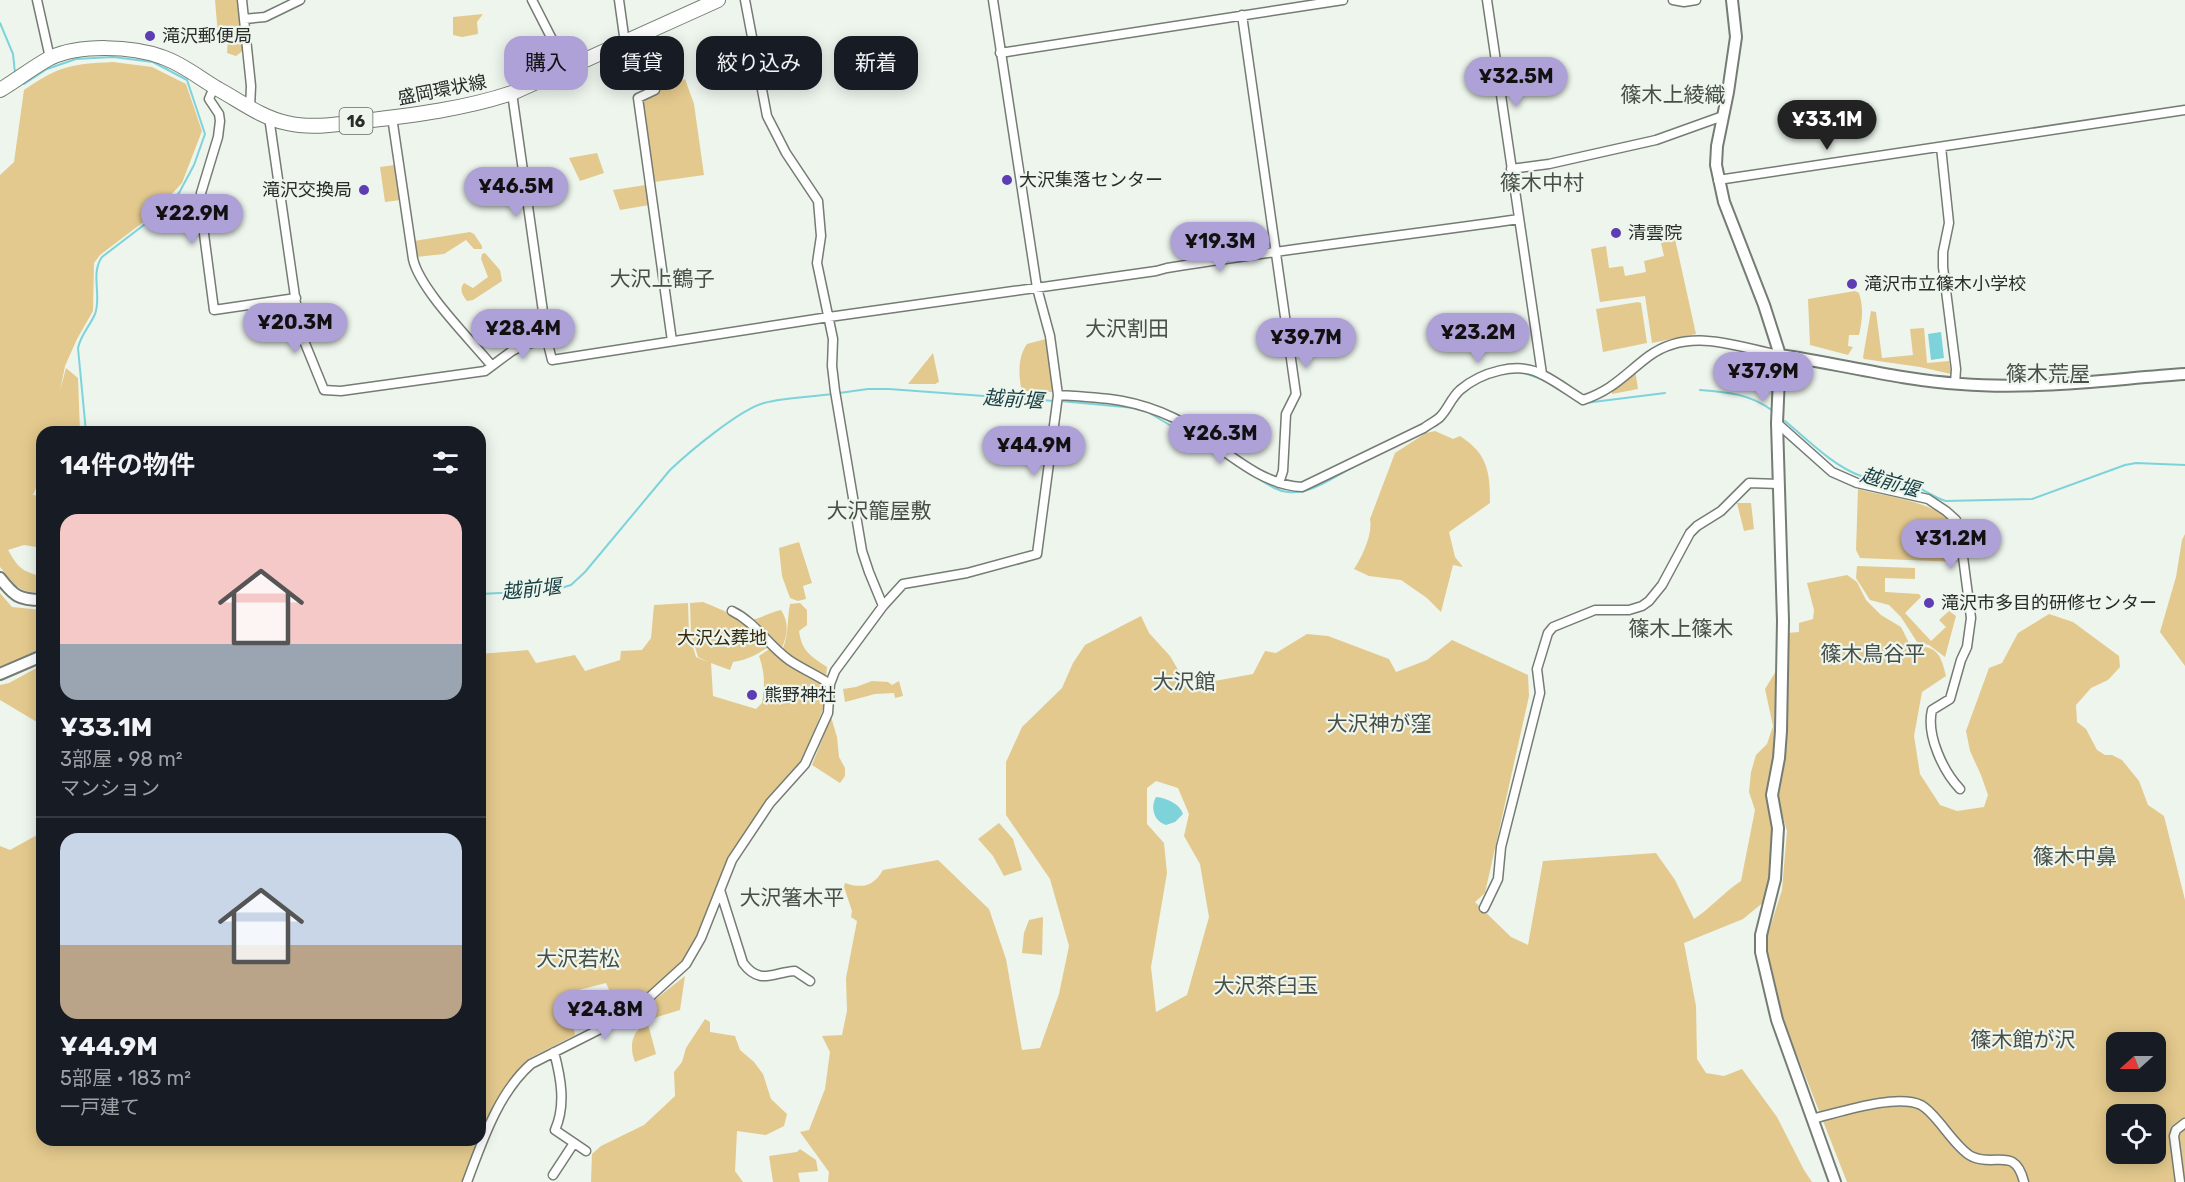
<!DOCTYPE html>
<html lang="ja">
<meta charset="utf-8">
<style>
:root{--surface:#171b24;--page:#20242c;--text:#f1f3f6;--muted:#9ea1a6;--line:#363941;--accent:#aea1d8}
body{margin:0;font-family:Rubik,"Noto Sans JP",sans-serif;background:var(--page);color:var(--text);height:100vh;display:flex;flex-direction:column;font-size:22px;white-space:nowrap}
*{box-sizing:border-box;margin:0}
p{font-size:20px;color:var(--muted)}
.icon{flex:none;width:33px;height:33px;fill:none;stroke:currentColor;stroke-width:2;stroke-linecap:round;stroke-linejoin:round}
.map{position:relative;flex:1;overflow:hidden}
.sheet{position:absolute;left:36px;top:426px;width:450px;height:720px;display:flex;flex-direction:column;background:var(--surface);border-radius:18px;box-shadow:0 3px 15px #0003}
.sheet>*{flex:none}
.top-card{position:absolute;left:504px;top:36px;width:570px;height:54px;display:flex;gap:12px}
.needle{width:39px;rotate:249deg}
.fabs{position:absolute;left:2106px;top:1032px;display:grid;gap:12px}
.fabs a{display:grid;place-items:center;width:60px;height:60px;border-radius:12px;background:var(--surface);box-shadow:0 3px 15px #0003;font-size:30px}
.price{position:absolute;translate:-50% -51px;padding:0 14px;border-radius:21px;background:var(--accent);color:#111;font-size:20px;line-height:39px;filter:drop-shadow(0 2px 3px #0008)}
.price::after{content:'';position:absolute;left:50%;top:36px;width:18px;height:14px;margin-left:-9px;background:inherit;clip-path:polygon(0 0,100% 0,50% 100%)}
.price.active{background:#222;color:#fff}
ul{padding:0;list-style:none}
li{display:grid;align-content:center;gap:12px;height:318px;padding:0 24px}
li+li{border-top:2px solid var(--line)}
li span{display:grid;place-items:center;height:186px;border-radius:18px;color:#555}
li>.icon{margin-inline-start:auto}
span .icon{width:108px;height:108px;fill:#fffc;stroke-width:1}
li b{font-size:26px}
h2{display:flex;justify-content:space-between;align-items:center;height:72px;padding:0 24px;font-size:26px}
.pill{padding:0 21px;border-radius:18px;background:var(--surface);box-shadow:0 3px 15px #0003;font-size:21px;line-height:54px}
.pill.active{background:var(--accent);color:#111}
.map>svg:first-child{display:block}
</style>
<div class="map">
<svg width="2185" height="1182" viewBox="0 0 2185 1182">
<rect width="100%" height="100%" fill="#edf5ed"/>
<path fill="#e3c98d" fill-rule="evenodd" d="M215,0h23l6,50 -8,6 -9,-3 1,-15 -10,-3z
M483,14l-6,8 1,12 -16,3 -9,-2v-18z
M113,62l39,5 34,17 16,47 -20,52 -32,34 -50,38 -6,8 -1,48 -16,28 -12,27 -5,25 6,-23 12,10 2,54h-38c0,23 1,42 -9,63l9,1v49l-6,2 -12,-2 -16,5c11,19 13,20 34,27v16c-24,0 -28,-9 -42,-26v-392l14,-13 10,-72c35,-24 47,-26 89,-28z
M685,79l9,25 10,71 -50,7 -13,-83z
M597,153l7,20 -24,8 -11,-23z
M395,165l5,35 -15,2 -5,-35z
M646,185l3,20 -29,5 -7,-20z
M1673,230l23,104 -44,9 -7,-47 -45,6 -9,-53 15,-3 3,22 14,-2 2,10 21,-4 -2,-11 20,-5 -3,-13 4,-1 -2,-11z
M470,232l4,2 8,12v3h-8l-8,-9 -22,14 -28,3 -2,-16z
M485,253l15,17 2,11 -29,19 -6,1c-5,-6 -8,-12 -3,-18l9,5 15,-11 -7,-18 1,-5z
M1855,291l4,2c5,15 3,28 0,42h-10l-1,11 5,1 -5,8 -38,-10 -2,-46z
M1638,302l3,1 6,40 -44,9 -7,-43z
M1871,311l5,1 6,46 31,-3 -3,-26 14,-1 3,35 22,-2 2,13 -31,-7 -56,-8 -1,-2z
M1046,339l2,1 5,43 -1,9 -30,-1c-4,-15 -4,-35 5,-47z
M933,353l6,29 -4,2h-27z
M1635,369l3,20 -26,5 -1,-4z
M1435,431l18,8 7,-3c28,18 30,36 30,67l-41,29 6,25 8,10 -10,-2 -12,47 -14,-14 -26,-18 -32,-4 -15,-7c8,-12 19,-35 16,-50l25,-66 31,-20z
M1858,489c22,7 89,13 97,40 3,10 2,22 3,33l-98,-4 -4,-8z
M1737,503h14l3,26 -10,2z
M2185,534v132l-25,-34 16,-55 6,-37z
M799,542l13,41 -9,3 3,13 -8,2 -8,-3 -8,-22 -3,-28z
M1857,566l58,2v11l-30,-1v14l34,2 2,3 -16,16 26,28 15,-14 -7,-7 10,-9 7,5 -11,41 -16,-12 -12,-3 -16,-25 -12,-12 -19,-5 -14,-22z
M1847,575l10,7 9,18 15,15 20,12 9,18c27,2 30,6 36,31l-24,16 -8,44 6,38 20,31 17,6 27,-4 4,-12 -7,-20 -11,-24 -4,-20 23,-63 13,-5 16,-30 31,-19 24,8 46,34 1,11 -12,13 -17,8 -15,17 1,17 9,7 11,21 8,5h7l10,5 17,21 9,24 16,11 21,84v282h-338l-65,-165 -15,-65 1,-18 14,-44 5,-59 -10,-34 10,-164 12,-1v-9l14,-4 1,-9 -7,-27zM2116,1042h40v40h-40zM2116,1114h40v40h-40z
M0,593l12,14 30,3v40l-10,12 -32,11z
M703,602c8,3 41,18 45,18 12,0 21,-8 33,-10 8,12 7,25 1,37 -13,-4 -18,4 -29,9 -6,3 -13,5 -20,6l-3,8 -19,-7 2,33 43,13 6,-6c3,-18 3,-30 -3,-47l9,-6 15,-2c6,-14 4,-29 7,-44l10,-1 7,7v15l-8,6c3,21 12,25 28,36l-4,42 -21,52 -34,38 -38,57 -32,79 -15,25 -53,49 -3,-5 -10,4 -11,-25 -39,10 8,42 -47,24 -18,20 -30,58v-483l48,-4 8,13 39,-8 10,16 35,-11 1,-9 21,-1 9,-12 3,-33 34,-2 1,31 7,23 12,5 -10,-5 -7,-23 -1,-31z
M1141,616l8,17 21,23 21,36 18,-10 44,-8 12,-23 11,2 31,-19 21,2 61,23 7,13 31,-12 25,-20 76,35 1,21 -44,197 -10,9 36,35 17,8 15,-84 113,-8 19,27 19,39c18,-12 29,-26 47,-38l14,-71 -6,-18 2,-20 5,-17 11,-11 6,-18 -8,-37 11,-18 2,60 -3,97 -2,32 -8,41 -22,18 -59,24 12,63 1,53 9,14 18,3 18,-7 35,48 27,53 8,12h-984l1,-10 -29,-40 9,-2 16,-41 5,-37 -8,-16 20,-1 5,-24 -1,-33 11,-57 -6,-4 1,-6 -8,-24 1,-4c18,6 29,3 38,-13l55,-10 51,49 17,50 16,91 18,-2 19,-54 10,-48 -19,-67 -44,-64v-53l16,-35 40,-39 11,-25 12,-18zM1156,781l22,7 11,26 -5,22 16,28 9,53 -22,78 -31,17 -5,-45 16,-94 -3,-30 -17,-19v-36z
M42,665v60l-42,-25v-15l9,-2z
M872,681l16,1 4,3 7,-4 4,15 -8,2 -1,-5 -19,1 -30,8 -2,-13 13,-2z
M831,717l6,20 2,20 6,11v8l-5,7 -28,-18z
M999,823l14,16 9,31 -18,6 -11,-20 -15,-17z
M42,827v313h437l-15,42h-464v-336l10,4 27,-15z
M1043,917l-1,38 -20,-2 2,-20 5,-13z
M685,976l-5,34 -23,7 -17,10 -2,-14z
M705,1019l5,3v10l25,4 5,14 14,12 9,12 8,25 16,15 -3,12 -18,9 -29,-4 -2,40 8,11h-152l1,-28 9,-8 43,-21 31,-29 -1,-24 8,-10 4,-14z
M648,1024l8,30 -21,8c-6,-14 -4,-33 13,-38z
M800,1149l16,11 2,11 -20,2 2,9h-27l-4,-26 28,-4z"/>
<path fill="#7ed3db" d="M1941,332l3,26 -13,2 -3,-26z
M1156,797c11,1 24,7 27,17l-8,8 -9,3c-12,-4 -16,-17 -10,-28z"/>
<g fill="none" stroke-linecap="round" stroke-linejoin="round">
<path stroke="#7ed3db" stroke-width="2" d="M0,23l13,31 2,19
M22,82l2,2 23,-15 29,-10 37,-2 40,5 34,18 18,54 -11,31 -15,28 -13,15 -64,49c-12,17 0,39 -7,57 -5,12 -14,20 -17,34l8,84
M1524,373l17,6 21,12
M1700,390c27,2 51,4 73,21
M839,393l29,-4h21l165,12
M1060,401l75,7
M1585,403l80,-10
M1454,404l9,-11
M1146,411l88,52
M1785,421c23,19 48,45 76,55 18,6 37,5 55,11 11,4 19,11 30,14l86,-2 93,-34 11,-2 49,2
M1254,476c10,6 22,15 34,16 22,3 47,-16 65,-25
M480,594l75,-4 16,-5 14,-13 85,-102c19,-18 69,-60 94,-67 21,-6 47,-6 69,-9"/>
<defs>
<path id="minor" d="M37,0l13,58
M242,0l9,86 -1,22
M532,0l24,47 6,24
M619,0l6,43
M745,0l22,116 19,37 32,48 3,35 -4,27 16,76 -1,27 3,25 27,160 7,21 14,34
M1487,0l55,374
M1673,0l11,2 12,-2
M1242,15l54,379 -10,20 -3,57 -4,12
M244,19l21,-2 35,-17
M637,38l19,44 -1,8 -17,8 34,243
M1000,53l343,-53
M214,87l-5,12 10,15 1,7 -2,16 -17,56v18l13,99 82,-12
M512,93l35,247 5,20 277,-43 327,-46 11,-3c117,-19 234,-32 352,-49
M269,117l31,214 24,59 17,1 144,-20 27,-20 14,-7 21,-4
M392,117l21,142c7,31 58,81 79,107
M1941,147l8,76 -6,29v15l13,102 -1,15
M1511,169l38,-5 107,-24 67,-24
M1718,180l467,-70
M1058,395c45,3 74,3 116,23 40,20 80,67 128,69l122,-59c5,-4 12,-7 16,-11 8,-8 11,-19 20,-27 20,-17 58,-30 83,-15 14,7 27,17 40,25 30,-10 42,-26 66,-44 41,-30 87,-9 131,-1
M1777,423l55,49 25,11 71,16 18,12 10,9 4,14 11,84 -4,29 -6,13 -11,39 -18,11c-6,25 11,61 28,79
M732,611c23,11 36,34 57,49 13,9 28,15 41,24
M720,890l23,73c17,23 30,9 52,8l15,10
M1484,908l14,-29 3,-32 39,-154 -3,-24 11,-36 5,-6 42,-17h34l13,-4 7,-5 13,-16 28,-52 7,-7 24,-15 28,-28 30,1
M554,1052c7,26 12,53 1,78l31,21
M1812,1119c26,-6 84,-26 109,-14 7,4 12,10 17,16 8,9 24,32 35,36 23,10 42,-11 51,25
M553,1175l21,-32
M467,1182c15,-40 31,-89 64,-118l101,-51 54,-49 15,-26 31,-78 38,-57 35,-39 23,-51 2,-29 5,-13 48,-65 20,-22 64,-11 70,-19 21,-159 -8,-59 -13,-48 -44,-288
M2180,1182l-6,-46 2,-6 9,-7"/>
<path id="tertiary" d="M1732,0l4,37 -8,55 -11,54 -1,19 8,37 40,103 16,50 -3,68 6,198 -2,110 -2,27 -7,37 6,33 -3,51 -14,56v17l16,68 58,162
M1780,355c61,9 119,25 181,29 74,6 150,-5 224,-10
M0,578c14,18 19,22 42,22
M0,674l42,-18"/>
<path id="primary" d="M0,90c17,-10 33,-23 50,-32 30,-14 82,-12 112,-1 21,7 37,21 56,32 22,12 44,29 69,34 25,6 52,1 77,-2 50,-6 100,-12 148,-28l206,-93"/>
</defs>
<use href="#minor" stroke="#747c74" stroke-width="11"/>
<use href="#tertiary" stroke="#747c74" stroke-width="14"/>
<use href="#primary" stroke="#747c74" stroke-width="16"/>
<use href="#minor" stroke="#fff" stroke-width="8"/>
<use href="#tertiary" stroke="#fff" stroke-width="10"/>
<use href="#primary" stroke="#fff" stroke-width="14"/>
</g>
<g fill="#5d3cb4" stroke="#edf5ed" stroke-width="2">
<circle cx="150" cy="36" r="6"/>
<circle cx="1007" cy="180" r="6"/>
<circle cx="364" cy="190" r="6"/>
<circle cx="1616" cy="233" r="6"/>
<circle cx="1852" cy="284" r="6"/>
<circle cx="1929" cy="603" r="6"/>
<circle cx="752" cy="695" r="6"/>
</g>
<g text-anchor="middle" stroke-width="4.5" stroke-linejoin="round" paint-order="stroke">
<rect fill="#edf5ed" stroke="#646864" stroke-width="1.5" x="339.5" y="108" width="33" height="26" rx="4.5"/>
<g font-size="16" font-weight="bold" fill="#292c29">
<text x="356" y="127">16</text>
</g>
<g font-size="18" fill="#292c29" stroke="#edf5ed" text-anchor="start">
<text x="162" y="42">滝沢郵便局</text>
<text x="1019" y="186">大沢集落センター</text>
<text x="352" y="196" text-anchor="end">滝沢交換局</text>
<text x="1628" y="239">清雲院</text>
<text x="1864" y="290">滝沢市立篠木小学校</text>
<text x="1941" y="609">滝沢市多目的研修センター</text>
<text x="764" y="701">熊野神社</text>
</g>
<g font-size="18" fill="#292c29" stroke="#edf5ed">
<text transform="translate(442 90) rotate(-11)" y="6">盛岡環状線</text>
</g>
<g font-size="18" fill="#34290d" stroke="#edf5ed">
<text x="722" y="644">大沢公葬地</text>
</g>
<g font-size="20" font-style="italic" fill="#173f43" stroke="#edf5ed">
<text transform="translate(1013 399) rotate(4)" y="7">越前堰</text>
<text transform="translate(1890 482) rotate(16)" y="7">越前堰</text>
<text transform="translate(531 589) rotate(-6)" y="7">越前堰</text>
</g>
<g font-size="21" fill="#484f48" stroke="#edf5ed">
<text x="1673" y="102">篠木上綾織</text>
<text x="1542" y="190">篠木中村</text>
<text x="662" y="286">大沢上鶴子</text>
<text x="1127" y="336">大沢割田</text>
<text x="2048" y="381">篠木荒屋</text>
<text x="879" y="518">大沢籠屋敷</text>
<text x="1681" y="636">篠木上篠木</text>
<text x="1873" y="661">篠木鳥谷平</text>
<text x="1184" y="689">大沢館</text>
<text x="1379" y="731">大沢神が窪</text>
<text x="2075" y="864">篠木中鼻</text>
<text x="792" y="905">大沢箸木平</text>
<text x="578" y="966">大沢若松</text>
<text x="1266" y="993">大沢茶臼玉</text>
<text x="2023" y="1047">篠木館が沢</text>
</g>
</g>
</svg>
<div class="fabs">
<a><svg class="needle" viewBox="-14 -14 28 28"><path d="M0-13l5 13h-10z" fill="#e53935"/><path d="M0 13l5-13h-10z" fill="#9ea1a6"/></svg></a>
<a><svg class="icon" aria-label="locate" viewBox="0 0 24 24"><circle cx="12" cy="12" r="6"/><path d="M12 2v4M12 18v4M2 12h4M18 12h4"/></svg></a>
</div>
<b class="price" style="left:1516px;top:108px">¥32.5M</b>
<b class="price active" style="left:1827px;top:151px">¥33.1M</b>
<b class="price" style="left:516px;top:218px">¥46.5M</b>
<b class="price" style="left:192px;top:245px">¥22.9M</b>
<b class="price" style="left:1220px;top:273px">¥19.3M</b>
<b class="price" style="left:295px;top:354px">¥20.3M</b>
<b class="price" style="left:523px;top:360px">¥28.4M</b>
<b class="price" style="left:1478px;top:364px">¥23.2M</b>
<b class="price" style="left:1306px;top:369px">¥39.7M</b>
<b class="price" style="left:1763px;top:403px">¥37.9M</b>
<b class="price" style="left:1220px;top:465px">¥26.3M</b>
<b class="price" style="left:1034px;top:477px">¥44.9M</b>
<b class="price" style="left:1951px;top:570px">¥31.2M</b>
<b class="price" style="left:605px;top:1041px">¥24.8M</b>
<div class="top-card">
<a class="pill active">購入</a>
<a class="pill">賃貸</a>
<a class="pill">絞り込み</a>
<a class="pill">新着</a>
</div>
<section class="sheet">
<h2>14件の物件<svg class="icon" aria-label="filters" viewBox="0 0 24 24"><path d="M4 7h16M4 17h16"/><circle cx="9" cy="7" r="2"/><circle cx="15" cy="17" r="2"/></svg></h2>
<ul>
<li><span style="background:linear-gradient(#f6c9c9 70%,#9aa5b1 0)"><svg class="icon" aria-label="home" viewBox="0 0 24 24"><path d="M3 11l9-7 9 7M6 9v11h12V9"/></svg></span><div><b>¥33.1M</b><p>3部屋 · 98 m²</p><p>マンション</p></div></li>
<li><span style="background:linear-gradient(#c9d6e8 60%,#b9a48a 0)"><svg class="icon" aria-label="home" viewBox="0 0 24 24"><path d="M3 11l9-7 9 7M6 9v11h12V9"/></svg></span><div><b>¥44.9M</b><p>5部屋 · 183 m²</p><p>一戸建て</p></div></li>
</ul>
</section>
</div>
